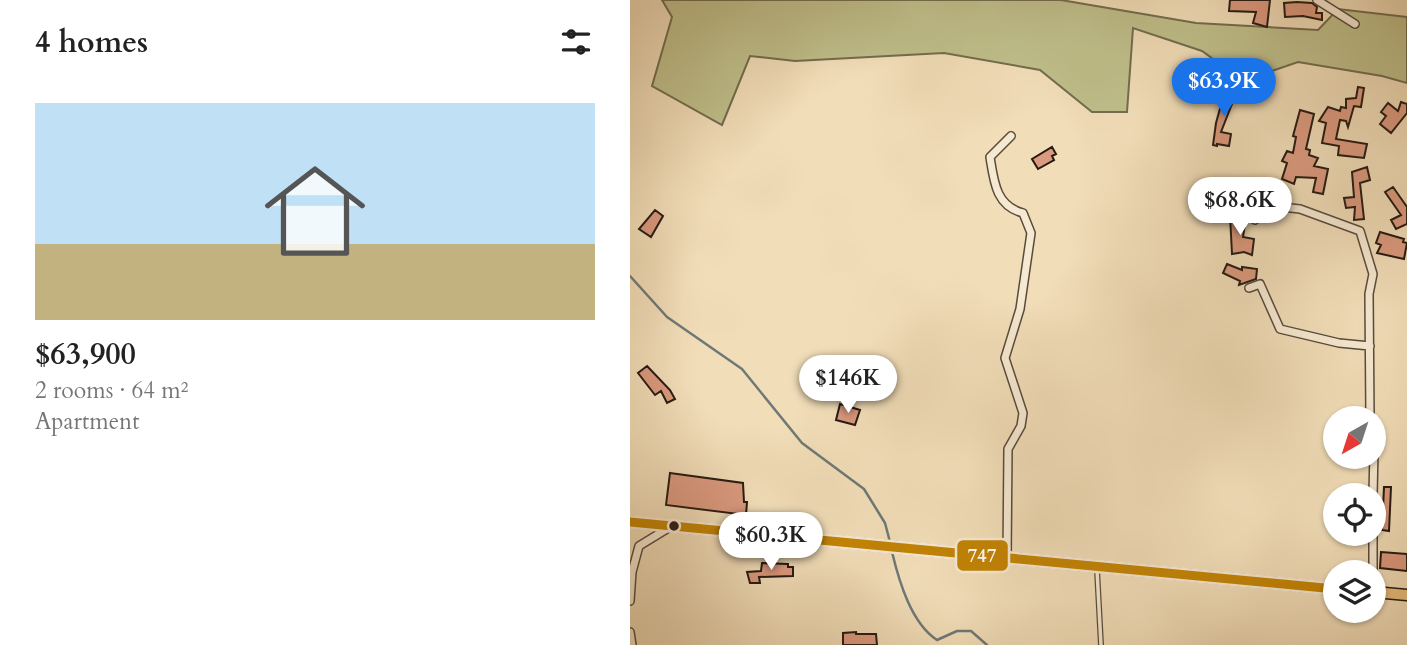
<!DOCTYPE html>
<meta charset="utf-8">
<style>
:root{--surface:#fff;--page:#f2f2f2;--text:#222;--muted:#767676;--line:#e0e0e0;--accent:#1a73e8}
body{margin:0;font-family:Cardo,serif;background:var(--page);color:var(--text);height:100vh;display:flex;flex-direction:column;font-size:26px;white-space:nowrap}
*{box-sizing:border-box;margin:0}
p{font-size:23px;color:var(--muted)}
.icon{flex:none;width:38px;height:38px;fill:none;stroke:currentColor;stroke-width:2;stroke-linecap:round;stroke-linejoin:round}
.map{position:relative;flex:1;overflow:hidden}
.panel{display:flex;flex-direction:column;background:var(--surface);width:630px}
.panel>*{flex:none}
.needle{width:46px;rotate:219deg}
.tools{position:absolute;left:693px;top:406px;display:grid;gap:14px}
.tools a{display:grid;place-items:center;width:63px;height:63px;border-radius:50%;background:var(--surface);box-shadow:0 2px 5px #0004;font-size:35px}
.price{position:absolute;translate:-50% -60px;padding:0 16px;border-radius:24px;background:#fff;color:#222;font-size:23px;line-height:46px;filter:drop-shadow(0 2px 4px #0008)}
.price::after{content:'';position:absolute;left:50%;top:42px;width:21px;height:16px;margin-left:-10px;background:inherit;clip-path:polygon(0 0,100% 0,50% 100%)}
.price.current{background:var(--accent);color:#fff}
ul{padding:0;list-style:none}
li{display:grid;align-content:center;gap:14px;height:371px;padding:0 35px}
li+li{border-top:2px solid var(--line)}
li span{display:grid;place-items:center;height:217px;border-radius:0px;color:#555}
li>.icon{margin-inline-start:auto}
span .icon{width:126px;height:126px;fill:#fffc;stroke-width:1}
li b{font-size:30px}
h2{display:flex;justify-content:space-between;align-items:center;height:84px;padding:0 35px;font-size:30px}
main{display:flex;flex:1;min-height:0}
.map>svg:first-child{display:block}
</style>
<main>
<section class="panel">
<h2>4 homes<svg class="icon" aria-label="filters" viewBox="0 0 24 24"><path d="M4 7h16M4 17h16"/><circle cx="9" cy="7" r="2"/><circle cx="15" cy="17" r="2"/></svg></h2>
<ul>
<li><span style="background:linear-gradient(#bfe0f5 65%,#c2b280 0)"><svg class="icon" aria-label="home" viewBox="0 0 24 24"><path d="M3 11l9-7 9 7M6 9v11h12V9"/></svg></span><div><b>$63,900</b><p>2 rooms · 64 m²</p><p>Apartment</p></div></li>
</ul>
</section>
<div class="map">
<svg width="777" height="645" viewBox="0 0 777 645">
<rect width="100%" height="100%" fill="#f1ddb8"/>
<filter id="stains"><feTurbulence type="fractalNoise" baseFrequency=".00286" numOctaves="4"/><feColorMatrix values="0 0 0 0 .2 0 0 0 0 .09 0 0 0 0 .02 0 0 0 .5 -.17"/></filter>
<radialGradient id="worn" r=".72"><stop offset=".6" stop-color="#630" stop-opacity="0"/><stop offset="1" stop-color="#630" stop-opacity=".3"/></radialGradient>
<path fill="#bfbf8b" stroke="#726c4e" stroke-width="2" d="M32,0h399l135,23 122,7 20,-21 69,8v66l-25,-7 -84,-14 -55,19 -41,-30 -69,-23 -6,84h-35l-52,-42 -96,-17 -149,8 -45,-5 -28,69 -70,-39 20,-69z"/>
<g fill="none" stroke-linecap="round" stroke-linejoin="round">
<path stroke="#6e7976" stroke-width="2.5" d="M0,276l37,41 75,52 60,74 62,46 21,34 5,19
M262,552c7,29 19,71 45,88l20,-9h14l16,14"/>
</g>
<path fill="#db997e" stroke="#251a12" stroke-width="2" d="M600,0h40l-3,27 -14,-4 3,-11 -27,-1z
M667,2l15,1 5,4 -1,6h6v7l-19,-4 -18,1 -1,-14z
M596,87l11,4 -16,41 10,2 -2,12 -12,-2v2l-4,-1 3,-22z
M728,87l6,1 -3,19 -7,-1 -6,21 -2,-6 -6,-1 -4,19 31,5 -3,14 -26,-3 1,-9 -17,-3 4,-20 -7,-2 9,-14 12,4 1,-4 5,1v-9l10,-1z
M771,102l6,2v9l-16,20 -11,-9 6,-8 -5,-4 7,-9 10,8z
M670,110l14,4 -8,35 4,1 -1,5 9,3 -4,8 14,3 -5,25 -10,-2 3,-14 -20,-1 -2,7 -12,-5 5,-16 -5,-2 5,-10 6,2 3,-16 -3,-1z
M422,147l4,7 -4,2 2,4 -16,9 -6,-10z
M737,167l3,13 -10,3 4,36 -10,1 1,-13 -9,1 -2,-10 10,-1 -2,-25z
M603,180l28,12 -8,17 -26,-11z
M763,187l14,20v17l-11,5 -5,-9 10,-5 -16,-23z
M25,210l8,6 -12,21 -12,-8z
M600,215l16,3 -3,19 11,2 -2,16 -8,-3 -12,2z
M750,232l24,7 -1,3 4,1 -3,16 -27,-6 4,-8 -5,-2z
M597,264l15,6v-3l15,2 -1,10 -17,6 1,-4 -17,-8z
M17,366l23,24 5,9 -8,4 -6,-12 -6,4 -17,-22z
M210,404l20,6 -5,15 -19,-5z
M40,473l73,10 1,19h3l-1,13 -80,-10z
M754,487h7l-2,44 -7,-1z
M751,552l26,2v17l-27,-3z
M132,563l26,1v3h5v9l-34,1 1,6h-10l-3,-11 14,-1z
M226,632v2h20l1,11h-34v-12z"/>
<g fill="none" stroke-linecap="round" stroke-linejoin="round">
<defs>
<path id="service" d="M467,570l4,75"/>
<path id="minor" d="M687,0l38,24
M625,220l7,-15 38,4 60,22 13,43 -4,20 1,124
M619,288l11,-4 20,45 59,14 31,3
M743,495l1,-45
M377,559l1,-110 13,-23 2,-13 -18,-55 15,-49 11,-76 -8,-20c-27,-7 -29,-31 -33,-56l21,-21
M743,572v-38
M0,601l2,-29 7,-26 31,-19
M0,632l2,13"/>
<path id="primary" d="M0,522l705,67
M744,592l33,3"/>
</defs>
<use href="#service" stroke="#584b3c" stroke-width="6"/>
<use href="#minor" stroke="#584b3c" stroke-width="10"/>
<use href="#primary" stroke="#251a12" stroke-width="13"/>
<use href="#service" stroke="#f6e9d1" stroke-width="3.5"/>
<use href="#minor" stroke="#f6e9d1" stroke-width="7"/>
<use href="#primary" stroke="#e8be7c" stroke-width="10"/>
<defs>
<path id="bus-1" d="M0,522l705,67"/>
</defs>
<use href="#bus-1" stroke="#f6e9d1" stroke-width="14"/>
<use href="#bus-1" stroke="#c28304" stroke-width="9"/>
</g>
<circle fill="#251a12" stroke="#f6e9d1" stroke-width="2.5" cx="44" cy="526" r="6"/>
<rect stroke="#f6e9d1" stroke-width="2.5" x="326" y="539" width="53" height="33" rx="7" fill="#c28304"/>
<g font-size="19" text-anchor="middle" font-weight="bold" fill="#fff">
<text x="352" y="562">747</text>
</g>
<rect width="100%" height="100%" filter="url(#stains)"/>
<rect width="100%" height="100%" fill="url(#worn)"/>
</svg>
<div class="tools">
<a><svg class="needle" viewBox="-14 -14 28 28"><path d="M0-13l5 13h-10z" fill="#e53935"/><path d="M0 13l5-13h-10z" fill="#767676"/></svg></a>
<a><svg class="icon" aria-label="locate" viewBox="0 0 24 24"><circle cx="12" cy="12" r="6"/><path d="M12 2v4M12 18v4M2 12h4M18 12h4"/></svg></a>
<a><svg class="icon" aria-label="layers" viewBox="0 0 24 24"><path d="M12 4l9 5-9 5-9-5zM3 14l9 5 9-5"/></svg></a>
</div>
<b class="price current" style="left:594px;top:118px">$63.9K</b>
<b class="price" style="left:610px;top:237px">$68.6K</b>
<b class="price" style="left:218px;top:415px">$146K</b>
<b class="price" style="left:141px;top:572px">$60.3K</b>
</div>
</main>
